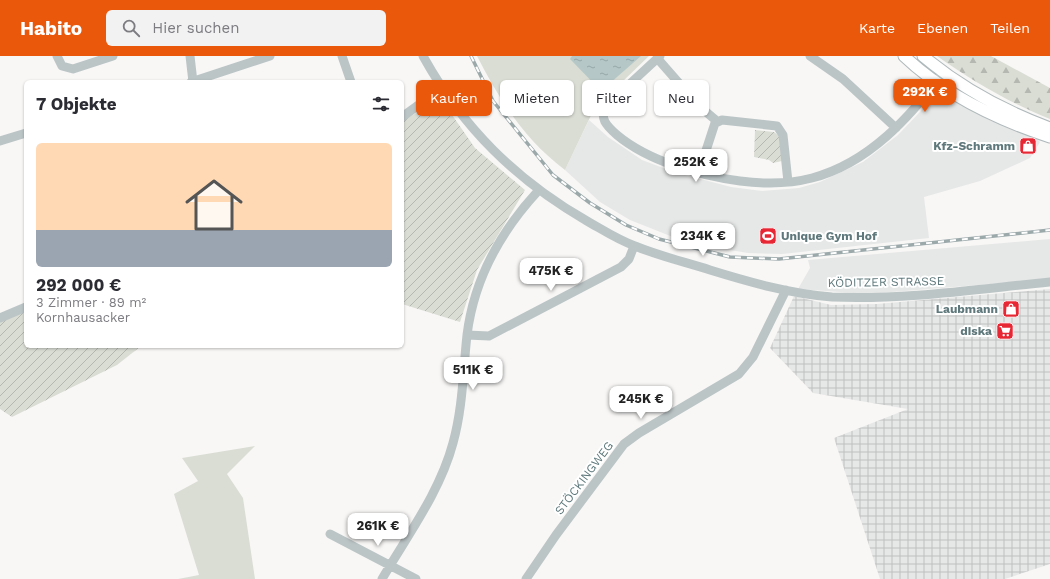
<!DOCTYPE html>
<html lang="de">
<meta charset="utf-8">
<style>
:root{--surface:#fff;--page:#f2f2f3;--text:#2b2b33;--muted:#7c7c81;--accent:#ea580c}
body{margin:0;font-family:"Work Sans",sans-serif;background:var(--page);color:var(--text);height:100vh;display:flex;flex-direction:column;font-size:15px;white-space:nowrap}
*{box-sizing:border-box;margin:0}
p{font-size:13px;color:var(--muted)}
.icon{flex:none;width:22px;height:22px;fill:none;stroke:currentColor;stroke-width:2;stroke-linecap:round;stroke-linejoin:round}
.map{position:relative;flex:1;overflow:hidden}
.side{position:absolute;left:24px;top:24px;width:380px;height:268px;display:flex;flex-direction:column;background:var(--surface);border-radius:6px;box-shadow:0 1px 3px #0004}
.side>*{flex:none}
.guide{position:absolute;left:416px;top:24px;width:380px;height:36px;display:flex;gap:8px}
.price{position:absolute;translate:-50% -34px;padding:0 9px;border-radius:8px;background:#fff;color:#222;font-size:13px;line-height:26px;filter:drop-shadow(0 1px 2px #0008)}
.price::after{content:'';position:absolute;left:50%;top:24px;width:12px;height:9px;margin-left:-6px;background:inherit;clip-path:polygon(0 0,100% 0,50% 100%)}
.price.current{background:var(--accent);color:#fff}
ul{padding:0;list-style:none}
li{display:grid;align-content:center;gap:8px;height:212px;padding:0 12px}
li span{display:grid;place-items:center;height:124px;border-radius:6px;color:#555}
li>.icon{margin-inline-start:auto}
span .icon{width:72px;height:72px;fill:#fffc;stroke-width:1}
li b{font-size:17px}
h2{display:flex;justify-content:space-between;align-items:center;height:48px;padding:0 12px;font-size:17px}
.tag{padding:0 14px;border-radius:6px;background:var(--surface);box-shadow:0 1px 3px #0004;font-size:14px;line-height:36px}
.tag.current{background:var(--accent);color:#fff}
header{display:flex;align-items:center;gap:24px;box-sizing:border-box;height:56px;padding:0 20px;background:var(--accent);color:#fff}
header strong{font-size:19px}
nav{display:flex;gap:22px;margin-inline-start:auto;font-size:14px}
.search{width:280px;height:36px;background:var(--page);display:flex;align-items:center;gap:10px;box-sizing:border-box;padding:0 14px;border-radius:6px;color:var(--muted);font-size:15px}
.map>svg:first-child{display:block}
</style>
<header>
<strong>Habito</strong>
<div class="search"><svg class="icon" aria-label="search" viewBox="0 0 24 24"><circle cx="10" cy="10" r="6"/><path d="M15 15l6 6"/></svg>Hier suchen</div>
<nav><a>Karte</a><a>Ebenen</a><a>Teilen</a></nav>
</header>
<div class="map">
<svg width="1050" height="523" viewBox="0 0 1050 523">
<defs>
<pattern id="industrial-grid" width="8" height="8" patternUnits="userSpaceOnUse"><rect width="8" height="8" fill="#e6e7e7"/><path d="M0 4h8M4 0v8" fill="none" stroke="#bec0c0"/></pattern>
<pattern id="forest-firs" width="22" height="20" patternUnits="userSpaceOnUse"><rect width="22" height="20" fill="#daddd4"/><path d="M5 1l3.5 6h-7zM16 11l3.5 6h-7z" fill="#b4b8b1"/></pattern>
<pattern id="garden-furrows" width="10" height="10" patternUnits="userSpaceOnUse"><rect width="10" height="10" fill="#daddd4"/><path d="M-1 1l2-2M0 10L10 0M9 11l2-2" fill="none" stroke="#b4b8b1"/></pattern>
<pattern id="water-ripples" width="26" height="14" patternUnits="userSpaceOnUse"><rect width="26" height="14" fill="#b5c8c7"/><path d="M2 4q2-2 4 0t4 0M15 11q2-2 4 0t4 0" fill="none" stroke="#96a7a7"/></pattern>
</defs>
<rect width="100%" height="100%" fill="#f8f7f6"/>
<path fill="#e6e7e7" d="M940,35l47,28 49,19 4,4 -10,16 -50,23 -56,16 5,41 -147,16 -34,-1 -36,-6 -39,-10 -43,-17 -30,-18 -35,-32 24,-50 19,17 34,23 32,12 57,15 31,4 37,-3 21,-6 43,-20 35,-27z
M1050,183v40l-182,15 -70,-5 12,-21 -2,-8z"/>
<path fill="url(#industrial-grid)" d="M1050,233v275l-45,15h-125l-46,-141 74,-29 -95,-16 -43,-45 24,-52 37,9 46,-1z"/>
<path fill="#daddd4" d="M477,0h172l-55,53 -29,61c-40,-30 -65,-69 -88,-114z
M255,390l-28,28 16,24 12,81h-77l21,-4 -25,-81 24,-13 -16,-23z"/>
<path fill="url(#forest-firs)" d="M937,0h54l59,32v31c-40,-16 -78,-38 -113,-63z"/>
<path fill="url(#garden-furrows)" d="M441,43l34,49 50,42 -48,80 -17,52 -58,-18v-183z
M755,74l19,2 5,4 3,25 -9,2 -4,-3 -15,-3z
M26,254v36h115l-24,19 -105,52 -12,-8v-87z"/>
<path fill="url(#water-ripples)" d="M572,0h69l-40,35 -31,-32z"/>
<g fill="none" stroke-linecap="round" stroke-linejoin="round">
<defs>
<path id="major" d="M904,0c40,38 94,64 146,81
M923,0c37,31 81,55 127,72"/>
</defs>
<use href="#major" stroke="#b0b9bb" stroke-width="13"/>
<path stroke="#bcc5c6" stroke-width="9" d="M57,0l5,10 11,3 40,-13
M190,0l3,26
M342,0l9,26
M423,0c40,72 93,124 164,165 16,9 31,19 48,25 24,10 50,16 75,24 39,12 81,24 122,27 73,3 146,-8 218,-15
M660,0l-53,49c-9,13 0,21 10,30 31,26 83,41 123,46 23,3 49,3 72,-3 57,-15 98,-61 132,-106
M810,0l33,23 53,49
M657,2l42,48 19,16
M191,26l79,-26
M402,61l40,-29
M0,85l26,-8
M699,116l16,-49 7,-3 55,6 6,9 5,47
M0,262l26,-11
M467,279l22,1 132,-69 8,-8 5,-13
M330,478l86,45
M382,523c25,-43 58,-87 71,-136 10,-36 10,-72 14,-108 7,-56 34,-104 71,-144
M526,523l30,-44 68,-91 15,-11 100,-59 14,-17 33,-67"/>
<use href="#major" stroke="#fff" stroke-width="11"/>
<defs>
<path id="rail" d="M471,0l22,45 60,74 37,28 36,22 33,14 71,18 49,2 271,-29"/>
</defs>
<use href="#rail" stroke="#9ca9ab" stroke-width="3.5"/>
<use href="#rail" stroke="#fff" stroke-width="2" stroke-dasharray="6" stroke-linecap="butt"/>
</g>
<defs>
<symbol id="shop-square" viewBox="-11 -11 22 22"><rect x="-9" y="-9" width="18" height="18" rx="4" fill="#e72734" stroke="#fff"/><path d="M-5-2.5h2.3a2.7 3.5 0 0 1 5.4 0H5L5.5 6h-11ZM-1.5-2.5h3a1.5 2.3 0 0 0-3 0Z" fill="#fff"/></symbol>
<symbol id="stadium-square" viewBox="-11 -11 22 22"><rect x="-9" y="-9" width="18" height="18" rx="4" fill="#e72734" stroke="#fff"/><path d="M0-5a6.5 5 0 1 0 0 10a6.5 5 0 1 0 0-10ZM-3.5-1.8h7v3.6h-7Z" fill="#fff"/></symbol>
<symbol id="supermarket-square" viewBox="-11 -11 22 22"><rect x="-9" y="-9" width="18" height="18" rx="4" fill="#e72734" stroke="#fff"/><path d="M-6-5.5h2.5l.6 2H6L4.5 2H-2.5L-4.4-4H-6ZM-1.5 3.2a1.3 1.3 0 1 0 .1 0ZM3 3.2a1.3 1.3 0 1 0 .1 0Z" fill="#fff"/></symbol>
</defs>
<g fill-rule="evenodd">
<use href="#shop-square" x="1018" y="80" width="20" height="20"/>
<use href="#stadium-square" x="758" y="170" width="20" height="20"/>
<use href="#shop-square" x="1001" y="243" width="20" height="20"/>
<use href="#supermarket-square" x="995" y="265" width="20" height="20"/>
</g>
<g text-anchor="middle" stroke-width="4" stroke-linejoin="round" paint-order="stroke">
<g font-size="12" font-weight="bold" fill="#5e787b" stroke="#fff" text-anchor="end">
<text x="1015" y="94">Kfz-Schramm</text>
<text x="781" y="184" text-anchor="start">Unique Gym Hof</text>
<text x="998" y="257">Laubmann</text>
<text x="992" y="279">diska</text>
</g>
<g font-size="12" fill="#5e787b" stroke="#fff">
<text transform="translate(886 226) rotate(-1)" y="4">KÖDITZER STRASSE</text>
<text transform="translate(584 422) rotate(-53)" y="4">STÖCKINGWEG</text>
</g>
</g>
</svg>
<b class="price current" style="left:925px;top:57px">292K €</b>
<b class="price" style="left:696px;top:127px">252K €</b>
<b class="price" style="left:703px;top:201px">234K €</b>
<b class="price" style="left:551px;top:236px">475K €</b>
<b class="price" style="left:473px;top:335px">511K €</b>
<b class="price" style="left:641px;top:364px">245K €</b>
<b class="price" style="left:378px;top:491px">261K €</b>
<div class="guide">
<a class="tag current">Kaufen</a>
<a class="tag">Mieten</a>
<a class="tag">Filter</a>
<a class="tag">Neu</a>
</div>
<section class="side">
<h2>7 Objekte<svg class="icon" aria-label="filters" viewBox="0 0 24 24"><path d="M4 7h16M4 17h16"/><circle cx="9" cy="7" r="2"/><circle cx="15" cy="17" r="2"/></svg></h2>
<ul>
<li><span style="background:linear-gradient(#ffd9b3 70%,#9aa5b1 0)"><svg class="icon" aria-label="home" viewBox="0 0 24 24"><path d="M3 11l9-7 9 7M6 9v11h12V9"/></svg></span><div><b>292 000 €</b><p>3 Zimmer · 89 m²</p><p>Kornhausacker</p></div></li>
</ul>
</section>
</div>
